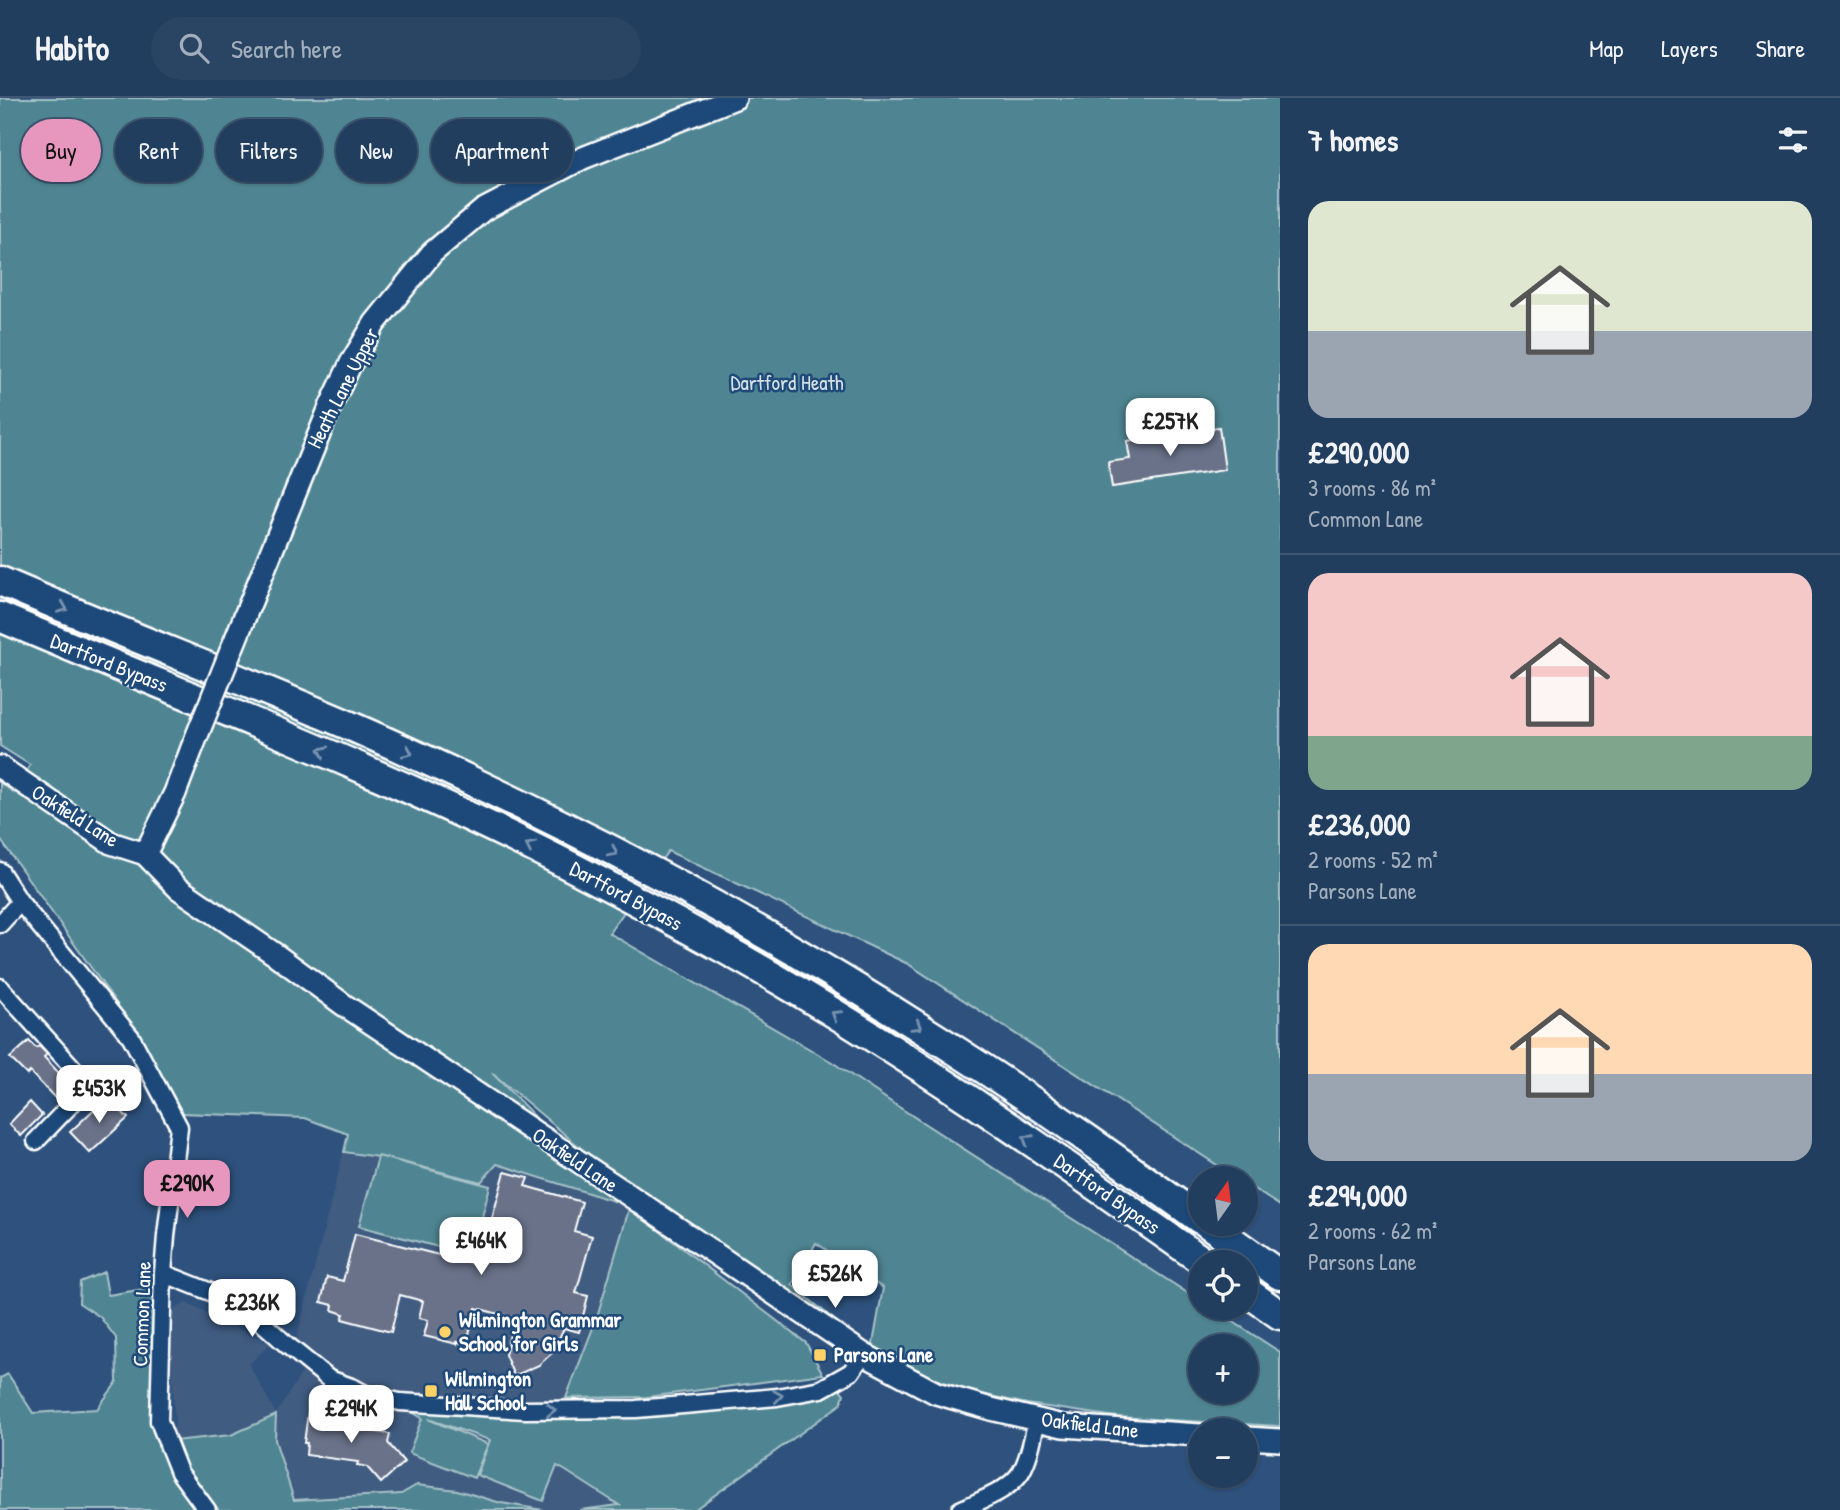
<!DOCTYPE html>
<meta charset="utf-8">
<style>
:root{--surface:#223e5e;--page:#2a4564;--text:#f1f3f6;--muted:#a2aebc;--line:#3f5773;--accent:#e797bd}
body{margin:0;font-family:"Patrick Hand",sans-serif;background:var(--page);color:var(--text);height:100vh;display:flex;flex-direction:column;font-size:26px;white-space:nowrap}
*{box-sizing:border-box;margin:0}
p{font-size:23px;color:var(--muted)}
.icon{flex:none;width:38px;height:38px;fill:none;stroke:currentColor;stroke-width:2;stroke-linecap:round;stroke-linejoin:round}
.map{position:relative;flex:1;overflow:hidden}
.details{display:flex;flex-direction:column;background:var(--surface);width:560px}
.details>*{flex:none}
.banner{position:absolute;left:21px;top:21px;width:665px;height:63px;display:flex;gap:14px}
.needle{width:46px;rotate:14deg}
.tools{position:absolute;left:1188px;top:1068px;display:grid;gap:14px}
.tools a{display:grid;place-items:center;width:70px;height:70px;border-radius:50%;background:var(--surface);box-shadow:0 2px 5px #0004,0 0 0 2px var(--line);font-size:35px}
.price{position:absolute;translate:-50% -60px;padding:0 16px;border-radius:14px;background:#fff;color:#222;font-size:23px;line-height:46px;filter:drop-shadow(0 2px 4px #0008)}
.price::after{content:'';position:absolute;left:50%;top:42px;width:21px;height:16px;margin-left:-10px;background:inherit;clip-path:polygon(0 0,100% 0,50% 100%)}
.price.active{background:var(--accent);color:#111}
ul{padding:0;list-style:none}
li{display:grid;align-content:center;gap:14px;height:371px;padding:0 28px}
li+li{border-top:2px solid var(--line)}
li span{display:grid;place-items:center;height:217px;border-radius:21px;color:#555}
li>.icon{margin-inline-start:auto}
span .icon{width:126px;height:126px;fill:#fffc;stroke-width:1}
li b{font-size:30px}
h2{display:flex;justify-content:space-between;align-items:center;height:84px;padding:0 28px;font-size:30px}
.pill{padding:0 24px;border-radius:32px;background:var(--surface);box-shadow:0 2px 5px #0004,0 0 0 2px var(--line);font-size:24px;line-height:63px}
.pill.active{background:var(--accent);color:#111}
header{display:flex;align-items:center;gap:42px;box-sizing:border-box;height:98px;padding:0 35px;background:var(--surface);border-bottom:2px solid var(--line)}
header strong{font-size:33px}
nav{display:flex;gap:38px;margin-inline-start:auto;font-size:24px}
.search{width:490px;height:63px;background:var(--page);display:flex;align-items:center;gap:18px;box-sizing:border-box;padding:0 24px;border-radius:38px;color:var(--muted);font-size:26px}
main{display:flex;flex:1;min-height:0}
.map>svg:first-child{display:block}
</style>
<header>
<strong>Habito</strong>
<div class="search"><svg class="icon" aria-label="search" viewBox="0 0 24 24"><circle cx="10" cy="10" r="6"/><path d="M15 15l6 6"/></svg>Search here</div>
<nav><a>Map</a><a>Layers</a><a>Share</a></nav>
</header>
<main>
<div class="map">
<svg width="1280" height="1412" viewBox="0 0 1280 1412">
<rect width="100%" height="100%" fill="#2e527d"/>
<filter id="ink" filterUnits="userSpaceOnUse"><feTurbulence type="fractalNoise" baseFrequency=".0143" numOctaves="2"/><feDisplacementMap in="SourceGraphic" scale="14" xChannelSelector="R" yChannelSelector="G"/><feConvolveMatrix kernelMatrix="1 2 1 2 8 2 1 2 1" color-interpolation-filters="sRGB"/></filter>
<g filter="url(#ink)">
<path fill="#405c81" d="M348,1036l148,30 124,39 9,6 -33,111 -30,78 -7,30 65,82h-81l-41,-7 -2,7h-281l-31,-40 -15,-29 2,-20 -7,-108 18,-10 84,41 -21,20 27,50 26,-42 -11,-11z"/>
<path fill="#4f8592" stroke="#a7c2c8" stroke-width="2" fill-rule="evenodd" d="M0,0h1280v1108l-34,-22v-6h-9l-329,-214 -240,-113 -59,82 223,129 59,40 309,199v6h10l70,45v74l-163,-9 -90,-13 -59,-13 -45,-17 -51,-25 11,-61 -67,-45 -24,42 51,42 -2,1 -215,-142 -134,-113 128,130 -123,-39 -16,18 -103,-26 112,30 -18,70 -113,-30 19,-69 -34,-5 4,-18 -43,-16 -124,-5 -48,-86 -133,-188v-56l15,10 15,-28 -30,-19zM1200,1248h46v45h-46z
M629,1111l28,20 149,114 17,31 -176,23 -81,1 30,-78z
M104,1174l4,23 36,-6 10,-4 -2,145 11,27 37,53h-200v-132l8,-4 25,39 64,-4 20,-27 -1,-44 -16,-21 -21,-14 1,-21z
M837,1288l7,8 -3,10 -147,106h-114l39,-5 -53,-34 -9,-5 -14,35 -66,-26 13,-35 -62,-21 60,25 -14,34 -65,-25 13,-35 -12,-7h26l88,8 112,-7z
M276,1317l-1,25 19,60 107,-6 16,-9 40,5 44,13 42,7h-324l-31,-40 -15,-29 58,-6z"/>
<path fill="#697289" stroke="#fff" stroke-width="2" d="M1219,329l6,43 -113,17 -4,-25 22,-3 -3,-18z
M29,943l7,7 3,-2 8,8 -3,3 28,30 -14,14 -28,-29 -3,3 -17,-17z
M107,999l21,21 -38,35 -20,-21z
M30,1004l12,13 -21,21 -12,-12z
M505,1074l23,6 -3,8 57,16 -8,29 18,5 -16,57 12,3 -9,36 -15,-4 -12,25 -13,12 -25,11 -9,-21 9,-37 -38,-10 -7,26 -5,3 -1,6 -6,-1v2l-33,-8 4,-16 -9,-2 4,-17 -23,-6 -9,37 -49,-13 2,-5 -12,-4 1,-5 -12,-3 6,-25 16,4 12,-47 124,31z
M308,1315l43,6 -2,9 41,6 -2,9 16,19 -23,21 -14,-16 -10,-2 1,-3 -52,-7 1,-12h-3z"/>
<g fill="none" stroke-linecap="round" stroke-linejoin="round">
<defs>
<path id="minor" d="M0,773l20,31 111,135 48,90 -13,109 -3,37 -4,148 20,51 28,38
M0,826l20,-22
M0,889l84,93 -2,13 -46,48
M163,1175l60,24 34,21 30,27 42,34 25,9 13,7 33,7 125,8 111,-1 141,-12 44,-8 30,-17 12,-18
M960,1412c20,-10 48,-18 61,-38 9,-15 12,-36 16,-53"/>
<path id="tertiary" d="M245,518l86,-211 20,-42 24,-40 57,-70 51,-43 100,-52 152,-60
M0,669l111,76 34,11 33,34 98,67 68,50 279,186 240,163 73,39 55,16 72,17 137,9
M145,756l30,-61 17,-45
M1246,1340l34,2"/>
<path id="trunk" d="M0,483c118,51 237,96 355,147 71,31 141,64 211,99 141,70 277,150 409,236 77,50 151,103 225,156
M0,519c192,82 388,155 574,251 69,36 138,73 205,112 147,86 286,184 425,282
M1207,1125l73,52
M1246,1193l34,24"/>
</defs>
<use href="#minor" stroke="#fff" stroke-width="21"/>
<use href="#tertiary" stroke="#fff" stroke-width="26"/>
<use href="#trunk" stroke="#fff" stroke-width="33"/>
<use href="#minor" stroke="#1f4a7a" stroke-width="16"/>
<use href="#tertiary" stroke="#1f4a7a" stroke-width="21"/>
<use href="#trunk" stroke="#1f4a7a" stroke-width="28"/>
<defs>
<path id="tertiary-bridge" d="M192,650l53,-132"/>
</defs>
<use href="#tertiary-bridge" stroke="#fff" stroke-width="26" stroke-linecap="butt"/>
<use href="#tertiary-bridge" stroke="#1f4a7a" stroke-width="21"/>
</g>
<defs><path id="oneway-chevron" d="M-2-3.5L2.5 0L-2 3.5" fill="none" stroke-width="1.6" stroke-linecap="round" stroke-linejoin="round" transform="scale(1.75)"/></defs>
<g stroke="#7992af">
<use href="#oneway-chevron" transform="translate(63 510) rotate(23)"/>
<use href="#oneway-chevron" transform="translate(323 653) rotate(-156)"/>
<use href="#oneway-chevron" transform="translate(408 654) rotate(24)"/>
<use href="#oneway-chevron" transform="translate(530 748) rotate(-154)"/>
<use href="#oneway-chevron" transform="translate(613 754) rotate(28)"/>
<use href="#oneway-chevron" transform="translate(836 917) rotate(-148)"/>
<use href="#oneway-chevron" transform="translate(917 928) rotate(32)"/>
<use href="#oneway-chevron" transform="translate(1027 1041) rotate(-147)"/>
<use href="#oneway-chevron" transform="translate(778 1298) rotate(-8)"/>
<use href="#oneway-chevron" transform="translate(551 1312)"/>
</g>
</g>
<g fill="#ffd166" stroke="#1f4a7a" stroke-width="2.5">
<circle cx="445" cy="1234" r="7"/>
<rect x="813" y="1250" width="14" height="14" rx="3.5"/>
<rect x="424" y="1286" width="14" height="14" rx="3.5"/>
</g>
<g text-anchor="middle" stroke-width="5" stroke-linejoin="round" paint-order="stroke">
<g font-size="21" fill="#d3e0e4" stroke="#1f4a7a">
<text x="787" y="292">Dartford Heath</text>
</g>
<g font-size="21" fill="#fff" stroke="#1f4a7a">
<text transform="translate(343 290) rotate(-63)" y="7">Heath Lane Upper</text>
<text transform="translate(109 565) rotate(22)" y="7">Dartford Bypass</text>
<text transform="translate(75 718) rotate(32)" y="7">Oakfield Lane</text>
<text transform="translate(626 798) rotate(28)" y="7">Dartford Bypass</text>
<text transform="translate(575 1062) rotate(34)" y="7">Oakfield Lane</text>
<text transform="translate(1107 1096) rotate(35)" y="7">Dartford Bypass</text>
<text transform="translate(142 1216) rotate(-88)" y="7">Common Lane</text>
<text transform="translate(1090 1327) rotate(7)" y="7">Oakfield Lane</text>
</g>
<g font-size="21" font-weight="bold" fill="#fff" stroke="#1f4a7a" text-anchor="start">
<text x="459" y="1229">Wilmington Grammar<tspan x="459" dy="24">School for Girls</tspan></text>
<text x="834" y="1264">Parsons Lane</text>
<text x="445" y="1288">Wilmington<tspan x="445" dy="24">Hall School</tspan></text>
</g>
</g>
</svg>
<div class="tools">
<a><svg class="needle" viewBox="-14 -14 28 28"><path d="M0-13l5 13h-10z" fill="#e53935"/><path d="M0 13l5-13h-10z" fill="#a2aebc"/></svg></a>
<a><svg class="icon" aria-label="locate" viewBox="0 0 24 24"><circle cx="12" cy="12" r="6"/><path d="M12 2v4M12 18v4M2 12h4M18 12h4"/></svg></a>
<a>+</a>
<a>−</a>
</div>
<b class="price" style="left:1170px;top:360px">£257K</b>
<b class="price" style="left:99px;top:1027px">£453K</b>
<b class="price active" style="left:187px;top:1122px">£290K</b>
<b class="price" style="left:481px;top:1179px">£464K</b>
<b class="price" style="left:835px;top:1212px">£526K</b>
<b class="price" style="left:252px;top:1241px">£236K</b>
<b class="price" style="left:351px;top:1347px">£294K</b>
<div class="banner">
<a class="pill active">Buy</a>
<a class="pill">Rent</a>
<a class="pill">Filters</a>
<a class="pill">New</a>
<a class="pill">Apartment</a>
</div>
</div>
<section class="details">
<h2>7 homes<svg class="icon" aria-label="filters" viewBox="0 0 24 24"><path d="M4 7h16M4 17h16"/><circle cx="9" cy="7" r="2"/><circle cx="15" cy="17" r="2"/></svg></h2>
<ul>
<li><span style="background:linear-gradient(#dfe7d0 60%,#9aa5b1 0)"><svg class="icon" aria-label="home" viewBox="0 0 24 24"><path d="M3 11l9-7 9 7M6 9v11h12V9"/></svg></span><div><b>£290,000</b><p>3 rooms · 86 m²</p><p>Common Lane</p></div></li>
<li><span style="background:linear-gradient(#f6c9c9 75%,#7fa58c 0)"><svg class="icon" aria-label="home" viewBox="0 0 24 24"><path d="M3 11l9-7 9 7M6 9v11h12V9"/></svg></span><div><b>£236,000</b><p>2 rooms · 52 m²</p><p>Parsons Lane</p></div></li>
<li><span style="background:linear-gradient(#ffd9b3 60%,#9aa5b1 0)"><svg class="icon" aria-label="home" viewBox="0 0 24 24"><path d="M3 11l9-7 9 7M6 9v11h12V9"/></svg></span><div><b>£294,000</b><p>2 rooms · 62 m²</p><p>Parsons Lane</p></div></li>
</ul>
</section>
</main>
